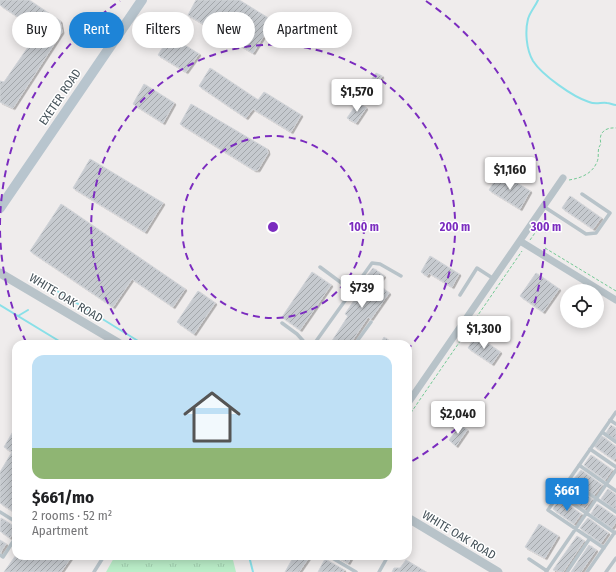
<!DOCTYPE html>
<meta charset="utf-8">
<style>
:root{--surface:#fff;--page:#f2f2f2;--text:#202124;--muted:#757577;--accent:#1e84d7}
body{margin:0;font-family:"Fira Sans Condensed",sans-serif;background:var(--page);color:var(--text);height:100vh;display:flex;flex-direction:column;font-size:15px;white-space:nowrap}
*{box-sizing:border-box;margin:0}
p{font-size:13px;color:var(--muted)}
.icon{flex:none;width:22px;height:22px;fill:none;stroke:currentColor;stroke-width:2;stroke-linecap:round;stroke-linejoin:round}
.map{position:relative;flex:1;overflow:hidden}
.side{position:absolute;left:12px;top:340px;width:400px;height:220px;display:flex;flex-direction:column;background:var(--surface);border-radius:12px;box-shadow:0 2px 10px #0003}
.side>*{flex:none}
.hud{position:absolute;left:12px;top:12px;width:400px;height:36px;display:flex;gap:8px}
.tools{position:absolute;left:560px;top:284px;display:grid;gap:8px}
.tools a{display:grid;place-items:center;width:44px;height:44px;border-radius:50%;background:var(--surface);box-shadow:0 2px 10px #0003;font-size:20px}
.price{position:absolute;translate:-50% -34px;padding:0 9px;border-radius:4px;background:#fff;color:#222;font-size:13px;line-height:26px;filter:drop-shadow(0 1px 2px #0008)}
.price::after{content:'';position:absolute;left:50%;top:24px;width:12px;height:9px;margin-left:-6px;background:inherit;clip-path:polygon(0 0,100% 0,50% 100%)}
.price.current{background:var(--accent);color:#fff}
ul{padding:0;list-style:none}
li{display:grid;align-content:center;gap:8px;height:212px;padding:0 20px}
li span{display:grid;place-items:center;height:124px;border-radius:12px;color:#555}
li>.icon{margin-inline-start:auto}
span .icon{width:72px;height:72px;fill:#fffc;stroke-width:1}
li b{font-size:17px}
.chip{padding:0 14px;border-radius:18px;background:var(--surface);box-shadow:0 2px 10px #0003;font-size:14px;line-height:36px}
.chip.current{background:var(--accent);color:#fff}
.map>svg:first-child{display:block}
</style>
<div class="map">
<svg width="616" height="572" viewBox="0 0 616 572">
<defs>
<pattern id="grass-tufts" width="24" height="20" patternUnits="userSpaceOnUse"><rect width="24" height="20" fill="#baedc8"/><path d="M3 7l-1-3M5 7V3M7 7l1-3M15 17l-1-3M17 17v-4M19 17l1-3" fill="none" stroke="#a1cdae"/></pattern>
<pattern id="building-hatch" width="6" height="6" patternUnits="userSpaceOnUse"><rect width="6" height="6" fill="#c6cacf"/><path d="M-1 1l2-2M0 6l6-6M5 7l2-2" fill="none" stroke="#a3a7ab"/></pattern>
<filter id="shadow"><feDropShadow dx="2" dy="1.5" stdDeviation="0" flood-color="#0004"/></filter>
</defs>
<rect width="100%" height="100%" fill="#efecec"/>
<path fill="url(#grass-tufts)" d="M115,556h117l4,16h-130z"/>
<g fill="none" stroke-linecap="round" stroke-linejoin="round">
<path stroke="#89e0e8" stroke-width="2" d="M538,0c-3,7 -8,12 -10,19 -3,12 -2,30 5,42 9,14 40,36 56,41 7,3 12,0 18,1 3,0 6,2 9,2
M57,291l86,53
M0,305l64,39
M18,316l10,-6
M249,556l4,16"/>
</g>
<path fill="url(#building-hatch)" stroke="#d0d3d8" filter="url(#shadow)" d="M0,0h29l31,21 2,11 -49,76 -13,-6v-21l4,1 35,-51 -39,-26z
M196,0h43l42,26 -7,14 -9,-6 -12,19 -65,-38z
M170,36l29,18 -13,18 -28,-17z
M210,68l48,32 6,-8 37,23 -10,17 -38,-23 -7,9 -47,-32z
M376,73l6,3 -7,11 -6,-4z
M144,84l30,19 -11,20 -30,-19z
M358,102l8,6 -10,15 -9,-5z
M191,104l76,45 1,4 -10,17h-4l-74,-46z
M90,159l73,44 -18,29 -72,-44z
M500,173l30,18 -10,18 -31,-19z
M570,196l31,22 -8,11 -31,-21z
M61,204l124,85 -12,18 -41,-28 -19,28 -83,-56z
M430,256l29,18 -7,13 -23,-14 -2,3 -6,-4z
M373,268l11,8 -7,8 12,9 -18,26 -3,-2 -18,27h-20l18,-28 -3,-2 23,-35 -2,-2z
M312,272l19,13 -31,45 -18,-13z
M536,273l23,16 -16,23 -23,-16z
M198,291l17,12 -21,31 -17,-12z
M476,335l24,17 -8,12 -24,-16z
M384,337l10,7h-14z
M460,425l7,5 -11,16 -7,-6z
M611,425l5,4v11l-10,-7z
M15,428h1v85l-16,-10v-31l12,-20 -8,-5z
M602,436l14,11v10l-2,3 -20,-14z
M591,455l21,15 -7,10 -21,-15z
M581,470l21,15 -8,10 -21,-15z
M571,484l21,15 -7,10 -22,-14z
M608,489l8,6v15l-15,-11z
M560,499l21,15 -7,10 -21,-15z
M597,504l19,13v5l-4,6 -21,-14z
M1,518l14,9 -5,11 -10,-7z
M588,518l20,15 -7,10 -21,-15z
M539,524l19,12 -13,22 -20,-11z
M577,536l7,5 -21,31 -10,-2z
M0,540l6,4 -6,9z
M589,545l7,5 -15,22h-10z
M16,555v1h56l-11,16h-57z
M294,556h16l-11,16h-14z
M336,556h16l-4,7z
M325,559l19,11 -1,2h-25z
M406,560l20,12h-34l2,-4h6z"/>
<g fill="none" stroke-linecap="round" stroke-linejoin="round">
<path stroke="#74c995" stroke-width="1" stroke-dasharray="3 2" stroke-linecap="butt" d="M569,180c12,-2 23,-6 28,-18 3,-7 -1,-12 4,-18 -3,-11 4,-17 15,-16
M530,240l14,-20
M545,248l71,43
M408,417l114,-166"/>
<path stroke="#b8c3c9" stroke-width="3.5" d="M543,206l43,28 10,-1 14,-20 -28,-19
M320,267l31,23
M460,295l17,-27 17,11
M282,323l15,11 9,10
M314,344l58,-81 8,1 21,12
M355,344l16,-22
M610,420l6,4
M602,432l14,10
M590,449l26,18
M579,465l37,26
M569,480l47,32
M559,494l56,39
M0,512l16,10
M604,548l-56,-38 68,-98
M0,555l3,2 13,-20
M334,559l22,13
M529,559l18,12
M94,572l10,-16
M379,572l9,-16
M546,572l70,-102
M567,572l23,-34
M587,572l28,-40
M606,572l10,-14"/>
<path stroke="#b8c3c9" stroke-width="7" d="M520,241l96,59
M408,403l155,-225"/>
<path stroke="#b8c3c9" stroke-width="9" d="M0,273l120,71
M408,518l90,54"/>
<path stroke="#b8c5ce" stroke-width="10" d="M0,208l142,-208"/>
</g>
<g fill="none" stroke="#7b2cbf" stroke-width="2" stroke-dasharray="7 5">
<circle cx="273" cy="227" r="91"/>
<path d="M134 344A182 182 0 1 1 408 349"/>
<path d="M26 342A273 273 0 0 1 0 229M0 225A273 273 0 0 1 120 1M426 1A273 273 0 0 1 409 463"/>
</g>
<g text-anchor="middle" stroke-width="3" stroke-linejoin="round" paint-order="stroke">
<g font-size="12" fill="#455259" stroke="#fff">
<text transform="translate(60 97) rotate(-56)" y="4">EXETER ROAD</text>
<text transform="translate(66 298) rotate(31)" y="4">WHITE OAK ROAD</text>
<text transform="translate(459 535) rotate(31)" y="4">WHITE OAK ROAD</text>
</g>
</g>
<circle cx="273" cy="227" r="6" fill="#7b2cbf" stroke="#fff" stroke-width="2"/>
<g font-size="12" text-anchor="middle" font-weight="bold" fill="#7b2cbf" stroke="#fff" stroke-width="3" stroke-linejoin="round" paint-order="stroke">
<text x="364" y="231">100 m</text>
<text x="455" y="231">200 m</text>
<text x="546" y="231">300 m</text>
</g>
</svg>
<div class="tools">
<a><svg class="icon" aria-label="locate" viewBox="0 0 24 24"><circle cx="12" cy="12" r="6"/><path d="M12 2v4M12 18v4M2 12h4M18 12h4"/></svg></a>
</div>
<b class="price" style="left:357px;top:113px">$1,570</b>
<b class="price" style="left:510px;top:191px">$1,160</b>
<b class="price" style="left:362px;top:309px">$739</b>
<b class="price" style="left:484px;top:350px">$1,300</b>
<b class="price" style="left:458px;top:435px">$2,040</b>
<b class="price current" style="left:567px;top:512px">$661</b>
<div class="hud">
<a class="chip">Buy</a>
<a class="chip current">Rent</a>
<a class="chip">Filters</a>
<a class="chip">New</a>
<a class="chip">Apartment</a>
</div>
<section class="side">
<ul>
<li><span style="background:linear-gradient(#bfe0f5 75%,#8fb573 0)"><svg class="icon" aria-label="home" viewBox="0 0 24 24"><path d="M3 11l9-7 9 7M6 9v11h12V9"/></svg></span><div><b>$661/mo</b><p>2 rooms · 52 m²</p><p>Apartment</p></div></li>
</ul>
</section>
</div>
